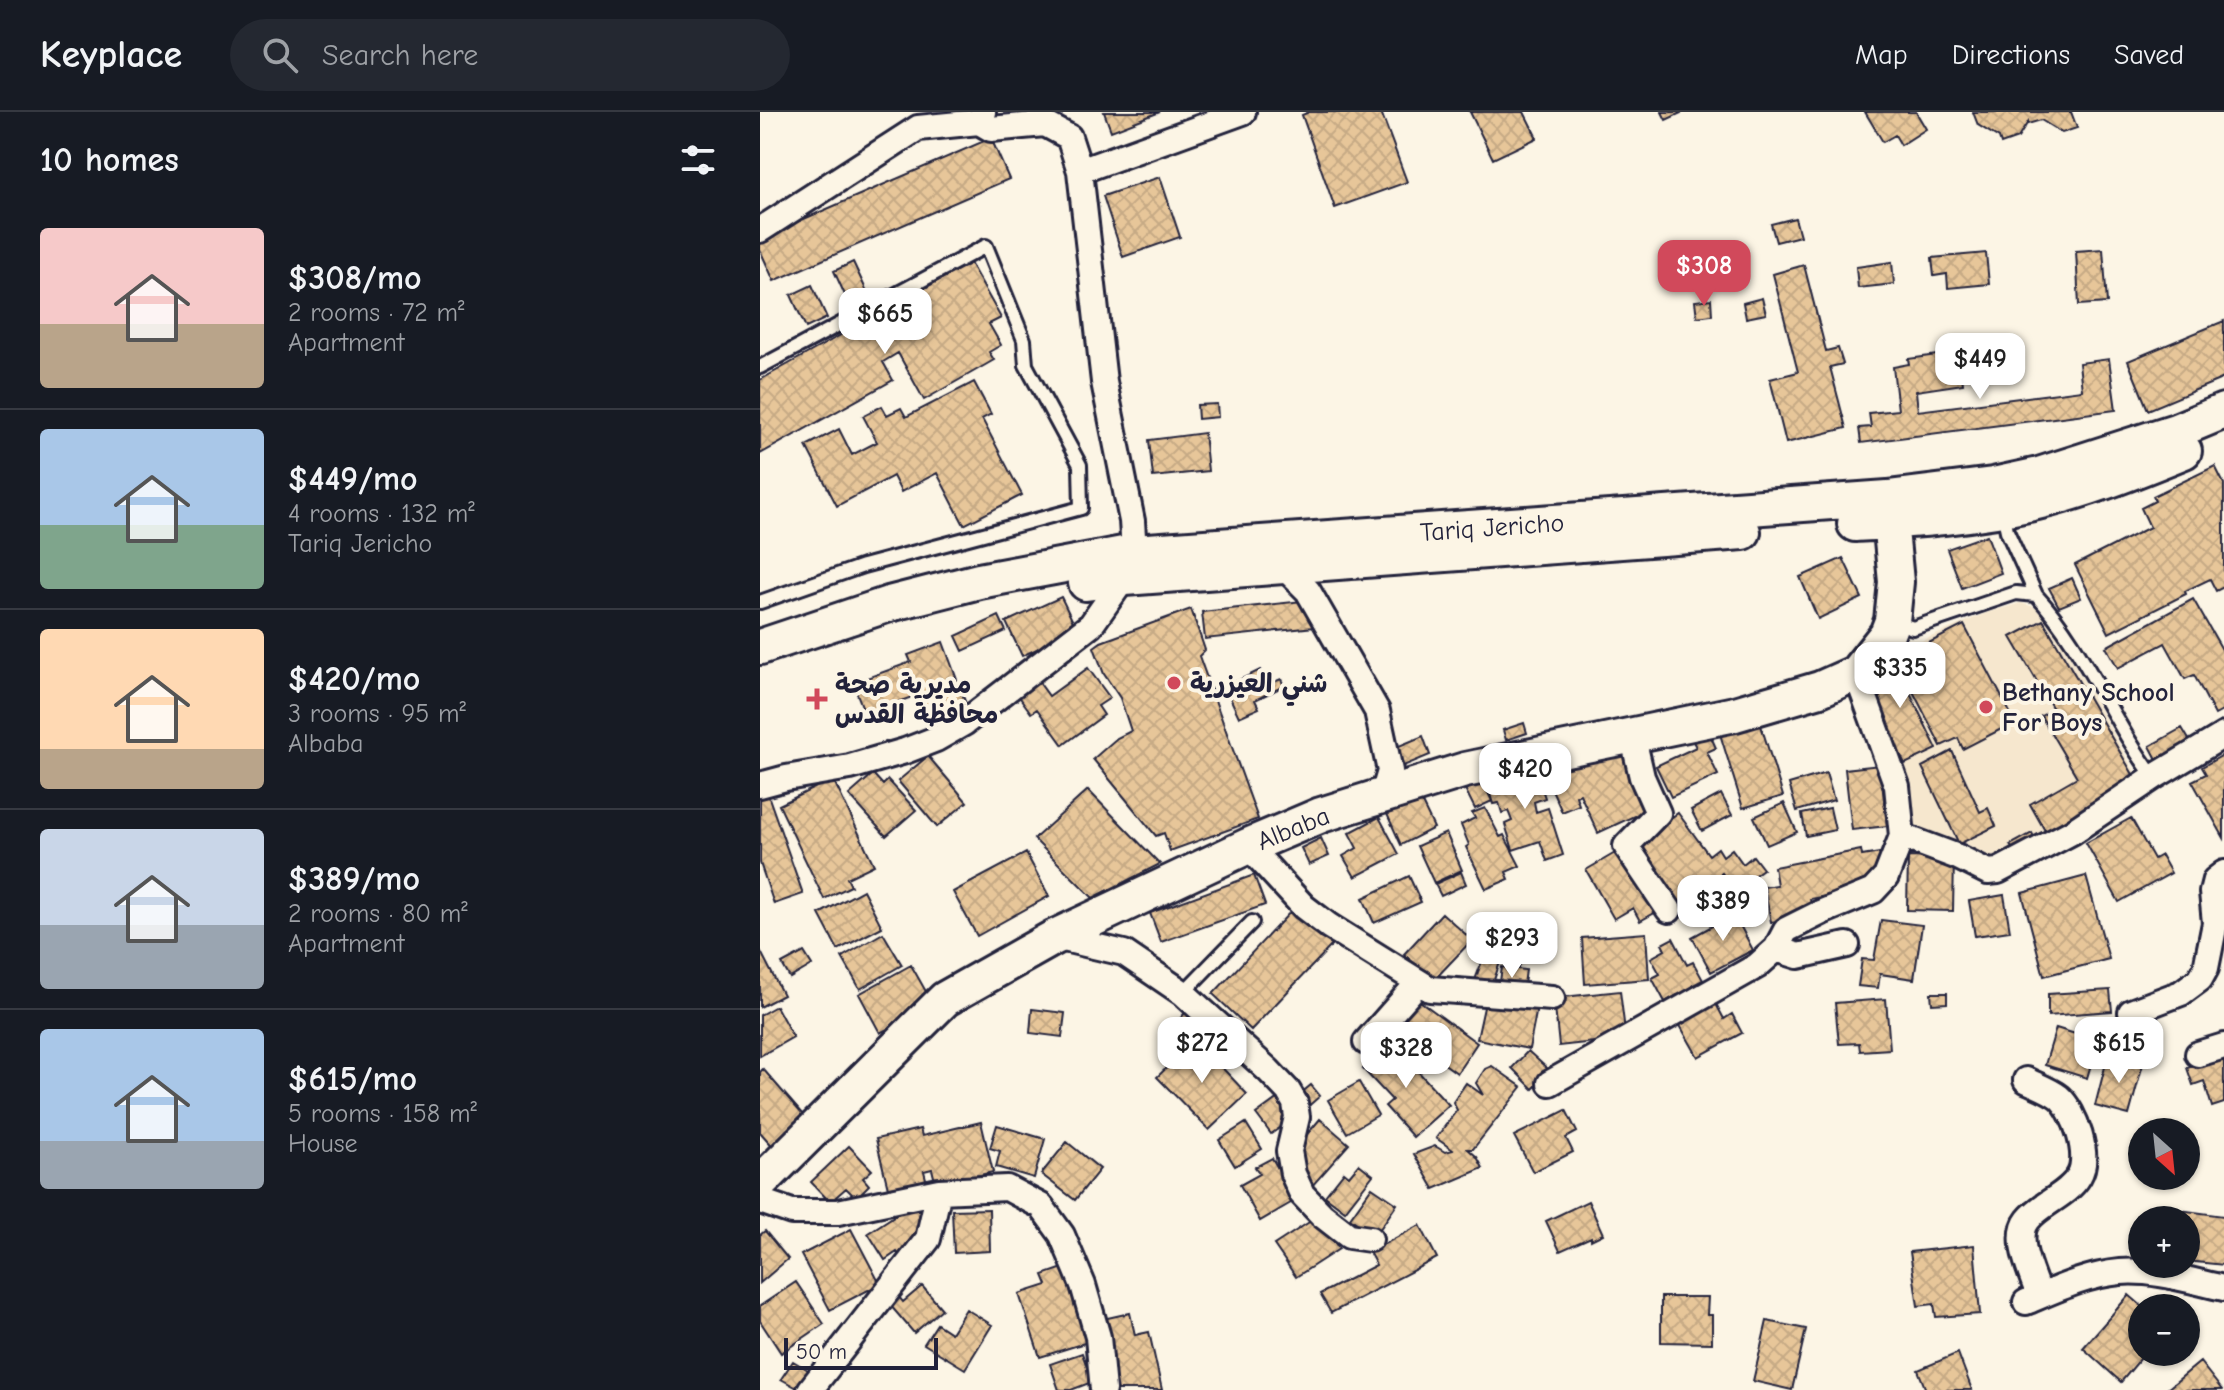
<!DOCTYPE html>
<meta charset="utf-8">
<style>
:root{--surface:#171b24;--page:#242831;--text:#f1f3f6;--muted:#9ea1a6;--line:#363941;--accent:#d1495b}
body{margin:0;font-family:"Comic Neue","Playpen Sans Arabic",sans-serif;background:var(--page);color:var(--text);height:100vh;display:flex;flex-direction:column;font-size:30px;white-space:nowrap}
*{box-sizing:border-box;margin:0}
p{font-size:26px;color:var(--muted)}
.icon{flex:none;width:44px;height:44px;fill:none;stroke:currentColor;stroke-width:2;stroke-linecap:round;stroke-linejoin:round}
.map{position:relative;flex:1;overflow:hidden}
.side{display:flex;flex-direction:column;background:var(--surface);width:760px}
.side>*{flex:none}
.needle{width:52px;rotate:153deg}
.fabs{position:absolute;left:1368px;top:1006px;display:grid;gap:16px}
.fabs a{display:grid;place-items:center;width:72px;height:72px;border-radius:50%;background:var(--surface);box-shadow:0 2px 6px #0004;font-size:40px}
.scale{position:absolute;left:24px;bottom:20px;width:154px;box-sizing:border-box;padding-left:8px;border:4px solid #22223b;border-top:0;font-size:22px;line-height:28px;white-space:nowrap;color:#22223b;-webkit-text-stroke:6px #fcf5e5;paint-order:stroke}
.price{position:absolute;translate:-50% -68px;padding:0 18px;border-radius:16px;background:#fff;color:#222;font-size:26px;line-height:52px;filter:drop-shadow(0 2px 4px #0008)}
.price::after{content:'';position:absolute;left:50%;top:48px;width:24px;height:18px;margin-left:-12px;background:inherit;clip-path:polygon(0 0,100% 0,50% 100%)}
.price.current{background:var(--accent);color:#fff}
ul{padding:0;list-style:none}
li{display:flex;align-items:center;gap:24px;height:200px;padding:0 40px}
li+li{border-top:2px solid var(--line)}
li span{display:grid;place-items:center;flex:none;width:224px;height:160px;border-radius:8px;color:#555}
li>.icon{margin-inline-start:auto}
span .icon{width:96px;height:96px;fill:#fffc;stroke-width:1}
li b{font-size:34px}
h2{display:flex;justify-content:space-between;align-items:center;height:96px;padding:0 40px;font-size:34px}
header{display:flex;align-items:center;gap:48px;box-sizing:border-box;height:112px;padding:0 40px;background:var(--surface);border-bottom:2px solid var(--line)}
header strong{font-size:38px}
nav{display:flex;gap:44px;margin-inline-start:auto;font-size:28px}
.search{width:560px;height:72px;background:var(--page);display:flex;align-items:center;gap:20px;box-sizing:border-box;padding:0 28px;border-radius:44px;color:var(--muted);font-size:30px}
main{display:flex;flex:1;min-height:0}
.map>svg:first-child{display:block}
</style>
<header>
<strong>Keyplace</strong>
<div class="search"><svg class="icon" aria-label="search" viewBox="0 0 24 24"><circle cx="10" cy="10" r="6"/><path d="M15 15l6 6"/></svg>Search here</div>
<nav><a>Map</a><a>Directions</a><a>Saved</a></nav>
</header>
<main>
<section class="side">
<h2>10 homes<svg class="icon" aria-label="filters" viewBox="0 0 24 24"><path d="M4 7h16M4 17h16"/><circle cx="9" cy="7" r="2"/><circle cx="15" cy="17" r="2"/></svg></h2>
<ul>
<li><span style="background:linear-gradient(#f6c9c9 60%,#b9a48a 0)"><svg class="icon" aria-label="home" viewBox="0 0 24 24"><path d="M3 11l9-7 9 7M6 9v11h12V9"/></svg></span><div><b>$308/mo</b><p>2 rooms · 72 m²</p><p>Apartment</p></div></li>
<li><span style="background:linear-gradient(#a9c7e8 60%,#7fa58c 0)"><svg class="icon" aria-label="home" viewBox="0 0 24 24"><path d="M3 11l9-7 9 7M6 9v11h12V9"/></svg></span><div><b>$449/mo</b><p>4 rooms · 132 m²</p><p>Tariq Jericho</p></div></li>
<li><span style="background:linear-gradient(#ffd9b3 75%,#b9a48a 0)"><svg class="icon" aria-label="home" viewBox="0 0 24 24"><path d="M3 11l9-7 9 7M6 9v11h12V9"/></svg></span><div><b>$420/mo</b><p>3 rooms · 95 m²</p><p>Albaba</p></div></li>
<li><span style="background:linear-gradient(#c9d6e8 60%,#9aa5b1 0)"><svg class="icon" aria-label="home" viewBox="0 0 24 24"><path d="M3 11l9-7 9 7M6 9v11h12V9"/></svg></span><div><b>$389/mo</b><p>2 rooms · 80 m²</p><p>Apartment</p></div></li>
<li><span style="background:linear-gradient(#a9c7e8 70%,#9aa5b1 0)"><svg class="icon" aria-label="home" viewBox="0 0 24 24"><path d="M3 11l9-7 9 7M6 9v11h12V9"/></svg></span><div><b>$615/mo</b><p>5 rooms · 158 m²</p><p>House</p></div></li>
</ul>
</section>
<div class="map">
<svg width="1464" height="1278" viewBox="0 0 1464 1278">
<defs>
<pattern id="building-cross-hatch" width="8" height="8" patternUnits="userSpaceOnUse" patternTransform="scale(2)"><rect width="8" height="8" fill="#e7c699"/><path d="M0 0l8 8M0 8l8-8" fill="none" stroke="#c6aa85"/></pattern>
</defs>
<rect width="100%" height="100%" fill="#fcf5e5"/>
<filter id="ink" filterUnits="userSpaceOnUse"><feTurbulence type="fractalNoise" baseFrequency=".0125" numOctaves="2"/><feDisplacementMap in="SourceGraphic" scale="16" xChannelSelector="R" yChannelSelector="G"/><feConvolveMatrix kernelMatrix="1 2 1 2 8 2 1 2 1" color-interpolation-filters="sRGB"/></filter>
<g filter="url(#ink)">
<path fill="#f6e7ce" d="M1261,491l23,7 96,171 -148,87 -79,-42 -30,-90 -5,-76 108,-47z"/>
<path fill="url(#building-cross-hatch)" stroke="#22223b" stroke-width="2" d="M344,0h56l-49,19z
M549,0h72l26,70 -72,26 -33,-93z
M710,0h54l13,26 -44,21z
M902,0h21l-17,8z
M1105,0h51l10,17 -25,16 -6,-10 -12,7z
M1213,0h98l6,16 -15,5 -21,-13 -13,4v-2l-10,16 -17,6 -2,-6 -21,-13z
M231,26l18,41 -235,102 -14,-31v-12z
M400,65l20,60 -57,20 -20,-61z
M1035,106l5,18 -24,6 -5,-18z
M1343,137l4,54 -28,2 -3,-54z
M1226,141l3,31 -41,4 -1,-14 -13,2 -2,-18z
M93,150l16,34 -20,8 -15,-33z
M1132,150l2,22 -36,4 -2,-21z
M210,151l31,55 -12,6 12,21 -12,7 5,8 -70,40 -26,-47 -15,9 10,18 -133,74v-74z
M1044,153l22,86 12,-3 5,16 -13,3 16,61 -60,15 -16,-64 28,-7 -25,-98z
M52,173l15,33 -21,10 -15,-33z
M1002,186l4,16 -20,4 -3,-15z
M951,187l1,16 -15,2 -2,-16z
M1464,209v57l-76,32 -20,-49z
M1199,240l4,32 -47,7 2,20 164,-21 -3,-27 30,-4 7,51 -255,33 -2,-15 12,-1 -2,-14 29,-3 -5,-43 16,-3 -1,-5z
M214,270l17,32 -9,5 40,76 -58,30 -27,-52 -36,19 -8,-16 -56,30 -31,-60 33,-17 13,26 25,-13 -14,-26 19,-10 5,9 14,-7 5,9z
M457,292l1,13 -20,2 -1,-14z
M444,321l4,38 -55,6 -4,-37z
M1455,354l9,18v103l-8,4 -6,-12 -25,12 1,3 -77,39 -34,-68 75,-38 -9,-19 14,-7 -2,-5z
M1227,423l14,38 -39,15 -15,-39z
M1083,446l19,40 -44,21 -18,-42z
M1312,466l9,20 -22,9 -10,-19z
M301,485l16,33 -55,26 -16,-34z
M1433,487l31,54v57l-9,5 -21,-40 -9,4 -20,-36 -47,25 -12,-21z
M552,488l2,27 -109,12 -3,-27z
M431,497l14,41 -6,6 59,163 -88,32 -6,-18 -8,3 -63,-77 24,-21 14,-7 -11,-33 -16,-24 -10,-27 7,-5z
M239,504l7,15 -43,20 -7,-15z
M1283,508l95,163 -90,53 -18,-32 47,-27 -36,-61 12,-7 -42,-72z
M1204,513l51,97 -52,27 -5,-11 -17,8 -40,-78 15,-7 -5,-9z
M183,530l23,62 -37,14 -9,-24 -55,20 -12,-31 58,-21 -3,-7z
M1150,541l4,9 -16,7 39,80 -32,15 -43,-88z
M328,556l22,30 -12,8 6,9 -41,30 -26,-36 -6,4 -13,-18 20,-14 11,15z
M500,558l7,15 14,-6 3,7 -29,14 4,8 -20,9 -14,-30z
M1000,610l23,74 -40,12 -23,-74z
M764,611l3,10 -21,7 -3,-10z
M1422,616l12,20 -33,19 -11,-21z
M948,618l8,18 -9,4 11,23 -47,22 -15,-31 40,-19 -5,-9z
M663,624l7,19 -29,12 -7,-19z
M863,632l12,25 -8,4 18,38 -47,22 -18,-39 -4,2 3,9 -17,7 -21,-47 27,-12 6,13z
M1192,639l28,61 8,-4 8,18 -37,18 -37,-77z
M1463,643l1,1v82l-32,-57 14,-7 -4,-7z
M168,644l39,46 -30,25 -39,-46z
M774,653l11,33 -11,4 2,10 12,-4 15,47 -16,6 -7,-20 -27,9 -8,-26 7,-3 -4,-10 -6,2 -3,-10 -6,1 -7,-24z
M1120,653l7,61 -35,4 -7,-61z
M718,660l14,29 -17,8 -14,-28z
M1066,661l8,27 -37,11 -8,-27z
M113,662l10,11 5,-5 28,30 -30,26 -37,-41z
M73,667l41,86 -27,13 4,8 -27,13 -45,-94z
M328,678l72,74 -67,34 -59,-59z
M961,682l11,21 -30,16 -11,-21z
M8,683l35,99 -29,10 -14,-41v-65z
M660,687l14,29 -33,17 -14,-31z
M1024,691l13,29 -30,13 -13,-28z
M725,696l15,29 4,-2 16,31 -14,6 3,7 -23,10 -20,-42 3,-2 -8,-20 14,-7 -3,-5z
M1070,696l5,22 -29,6 -4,-22z
M918,701l31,42 9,-7 5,8 9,-7 11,15 10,-8 10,13 -29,21 -12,-17 -44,32 -44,-61z
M619,705l20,37 -44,23 -12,-21 14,-8 -8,-15z
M1371,706l23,41 7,-4 10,18 -52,29 -33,-59z
M686,721l16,37 -28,13 -17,-37z
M1272,721l4,8 -21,12 -5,-8z
M561,726l8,18 -20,9 -8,-17z
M862,737l36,62 -18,10 -7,-13 -19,11 -28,-49z
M1101,738l1,6 18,-3 5,24 -24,4 1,8 -52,10 3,15 -42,8 -7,-35 13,-2 -3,-18z
M266,741l23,43 -72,40 -24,-44z
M1148,745l46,1 -1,53 -46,-1z
M701,760l5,12 -25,12 -6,-12z
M494,763l11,30 -104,37 -11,-29z
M649,764l12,26 -47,21 -11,-25z
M1326,764l23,83 -65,17 -22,-83z
M103,778l19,37 -44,23 -19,-36z
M1244,783l6,36 -35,5 -6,-35z
M535,795l39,36 -83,87 -38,-36z
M682,801l30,27 -39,41 -29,-27z
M974,802l19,36 -42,22 -19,-35z
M1121,808l41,5 -8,54 -34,-5 -2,14 -20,-2 4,-27 12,1z
M727,810l31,14 -5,11 12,6 -7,16 -43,-20z
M123,821l19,32 -42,24 -18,-32z
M886,821l3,46 -64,5 -3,-46z
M913,826l14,27 6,-3 10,18 -10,5 3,7 -15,9 -4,-6 -12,7 -13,-24 8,-4 -9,-16 14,-8 -3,-6z
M0,838l23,45 -23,12z
M44,840l8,13 -22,13 -8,-14z
M724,844l16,6 -8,24 -17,-6z
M151,853l22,39 -53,29 -21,-39z
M742,855l24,3 -3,22 -24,-3z
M1350,878l2,21 -64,5v-22z
M860,879l5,40 -14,1 1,8 -53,6 -5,-48z
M1171,881h16v10l-15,1z
M653,884l64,47 -20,30 -65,-47z
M726,886l51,10 -8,41 -52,-10z
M1126,887l4,50 -30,2 -1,-8 -20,1 -4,-41z
M955,890l9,17 8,-5 10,19 -44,24 -20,-35z
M16,894l17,31 -33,19v-41z
M272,897l33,4 -3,24 -32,-4z
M428,897l14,11 -13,16 -14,-11z
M1296,916l42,13 -11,37 -42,-13z
M436,928l51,54 -38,36 -52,-53z
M632,931l57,62 -36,32 -28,-31 7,-6 -29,-31z
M768,939l22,20 -17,18 -21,-21z
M1348,943l35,9 -14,51 -34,-9z
M1464,944v47l-12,4 -8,-26 -11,4 -6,-17z
M732,954l30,21 -49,62h-5l9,8 6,11 -49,21 -20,-35 21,-8 10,6 8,-2 -17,-12 21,-28 -4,-8 13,-19 17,12 -7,-12 9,-14z
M3,957l46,53 -33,28 -16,-18v-60z
M599,970l19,33 -31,18 -19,-33z
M551,973l9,11 -15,13 -10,-11z
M522,983l12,23 -23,16 -15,-20z
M806,998l11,22 -11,6 7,14 -40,20 -19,-36z
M560,1007l29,25 -37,42 -14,-11v-30z
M221,1010l12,50 -57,13 -4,-16 -8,2 3,12 -38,9 -13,-53 44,-10 2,7z
M486,1011l16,26 -27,17 -16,-26z
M237,1013l48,14 -11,39 -38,-11 4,-16 -10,-3z
M307,1030l33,27 -25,31 -34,-26z
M89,1034l23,24 -9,8 6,7 -13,13 -10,-10 -16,14 -19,-20z
M512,1046l24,42 -36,21 -20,-36 20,-11 -5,-7z
M599,1052l14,11 -28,36 -20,-15 19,-24 5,4z
M612,1075l25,17 -22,32 -25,-18z
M828,1089l15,33 -12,6v-3l-31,14 -14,-30z
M154,1091l12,20 -26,34 -3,-5 -12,8 -17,-27z
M229,1097l1,42 -36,2 -2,-43z
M1412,1097l52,7v49l-38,-4v-41h-16z
M557,1105l22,32 -43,28 -22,-32z
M660,1113l17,33 -106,55 -11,-19 56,-29 -7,-13z
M91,1117l29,55 -50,26 -29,-55z
M5,1119l23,28 -28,24v-48z
M1214,1133l6,69 -44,3 -2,-13 -16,2 -8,-54z
M306,1155l25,74 -51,16 -21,-63 28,-9 -4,-10z
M36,1170l28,42 -43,29 -21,-32v-15z
M162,1174l20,23 -28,24 -24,-28 9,-8 4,5z
M1369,1183l15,13 -2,44h4l-25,30 -38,-34z
M901,1185h47l-1,18h5v28l-51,-1z
M206,1197l26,16 -27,44 -41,-25 13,-20 14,9z
M370,1201l5,22 14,-3 13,58h-44l-15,-71z
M1007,1209l39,8 -14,61 -39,-9z
M322,1241l10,29 -21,8h-12l-9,-26z
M1198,1241l14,37h-46l-8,-20z
M33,1249l17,10 -11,18 -18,-10z
M1440,1250l22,28h-56z"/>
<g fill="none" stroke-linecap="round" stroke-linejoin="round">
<defs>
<path id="lane" d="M0,255l226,-121 38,94 2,25 54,100 1,43 -218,58 -103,36
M1243,401l4,18 29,64
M1135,510l18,6 103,-35 20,2c49,53 74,124 118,182
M423,881l69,-71"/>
<path id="street" d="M320,59l163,-59
M0,118l158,-102 61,-6
M523,454l25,25 69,120 13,60 -7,24
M1096,561l41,113 5,50 56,21 30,15 10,-1 74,-39 82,-55 70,-42
M872,622l10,43 16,36 -32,33 43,64
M0,673l26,-7 64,-11 55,-16 31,-12 28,-16 127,-98 33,-47 10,-26 -2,-31 -28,-139 -24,-211 -11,-34 -24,-13 -54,5 -12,-7 4,-10
M488,734l56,61 25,19 101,63 122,9
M295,825l69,16 59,40 85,77 20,21 7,12 2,14 -8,34 4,23 9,20 20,21 27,21 21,3
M1016,837l22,7 49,-11
M1371,900l50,-19 19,-14 6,-11 9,-45 -3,-31 3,-12 9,-7
M606,930l53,-60
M1438,942l26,-8
M1266,968c10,5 24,10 33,17 16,14 32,59 20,79 -11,19 -39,28 -51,44 -15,19 5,56 11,76
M790,971l207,-117 19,-17 10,-19 36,-18 51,-21 13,-14 16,-41
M0,1089l32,11h46l101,-21 68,-3 34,18 21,29 21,50 15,52 5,53
M1266,1190c31,-13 61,-27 94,-30 34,-3 71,9 104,16
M50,1278l118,-151 11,-48"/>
<path id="secondary" d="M1095,412c59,-4 120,-8 178,-21 52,-12 102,-32 151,-52
M326,471l38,-5 619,-46
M0,535l129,-43 90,-23 155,-29 754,-54 105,-13 46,-10 137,-44 48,-20
M0,1071l185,-184 110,-62 193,-91 73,-31 144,-45 270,-56 85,-25 36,-16 31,-39 5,-13 4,-39 -8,-83"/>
</defs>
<use href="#lane" stroke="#22223b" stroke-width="18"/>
<use href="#street" stroke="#22223b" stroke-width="30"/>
<use href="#secondary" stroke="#22223b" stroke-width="40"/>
<use href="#lane" stroke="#fcf5e5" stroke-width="12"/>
<use href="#street" stroke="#fcf5e5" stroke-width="24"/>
<use href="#secondary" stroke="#fcf5e5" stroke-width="34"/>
</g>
</g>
<g fill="#d1495b" stroke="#fcf5e5" stroke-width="3">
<circle cx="414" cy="571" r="8"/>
<path d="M53 575h8v8h8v8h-8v8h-8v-8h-8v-8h8z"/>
<circle cx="1226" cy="595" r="8"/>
</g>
<g text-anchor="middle" stroke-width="8" stroke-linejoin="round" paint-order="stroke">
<g font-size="26" fill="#22223b" stroke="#fcf5e5">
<text transform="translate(732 415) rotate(-4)" y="9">Tariq Jericho</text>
<text transform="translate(533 716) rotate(-22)" y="9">Albaba</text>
</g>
<g font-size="26" font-weight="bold" fill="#22223b" stroke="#fcf5e5" text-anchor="start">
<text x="430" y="580">شني العيزرية</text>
<text x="75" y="581">مديرية صحة<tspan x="75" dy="30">محافظة القدس</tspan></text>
<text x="1242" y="589">Bethany School<tspan x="1242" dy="30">For Boys</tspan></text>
</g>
</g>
</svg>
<div class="fabs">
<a><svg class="needle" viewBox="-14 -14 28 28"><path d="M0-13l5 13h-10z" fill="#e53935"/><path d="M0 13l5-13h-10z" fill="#9ea1a6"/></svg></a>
<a>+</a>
<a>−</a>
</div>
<div class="scale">50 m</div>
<b class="price current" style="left:944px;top:196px">$308</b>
<b class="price" style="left:125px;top:244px">$665</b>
<b class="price" style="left:1220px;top:289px">$449</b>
<b class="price" style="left:1140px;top:598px">$335</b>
<b class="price" style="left:765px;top:699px">$420</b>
<b class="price" style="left:963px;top:831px">$389</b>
<b class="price" style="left:752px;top:868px">$293</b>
<b class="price" style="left:442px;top:973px">$272</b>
<b class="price" style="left:1359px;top:973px">$615</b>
<b class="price" style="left:646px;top:978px">$328</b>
</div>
</main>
